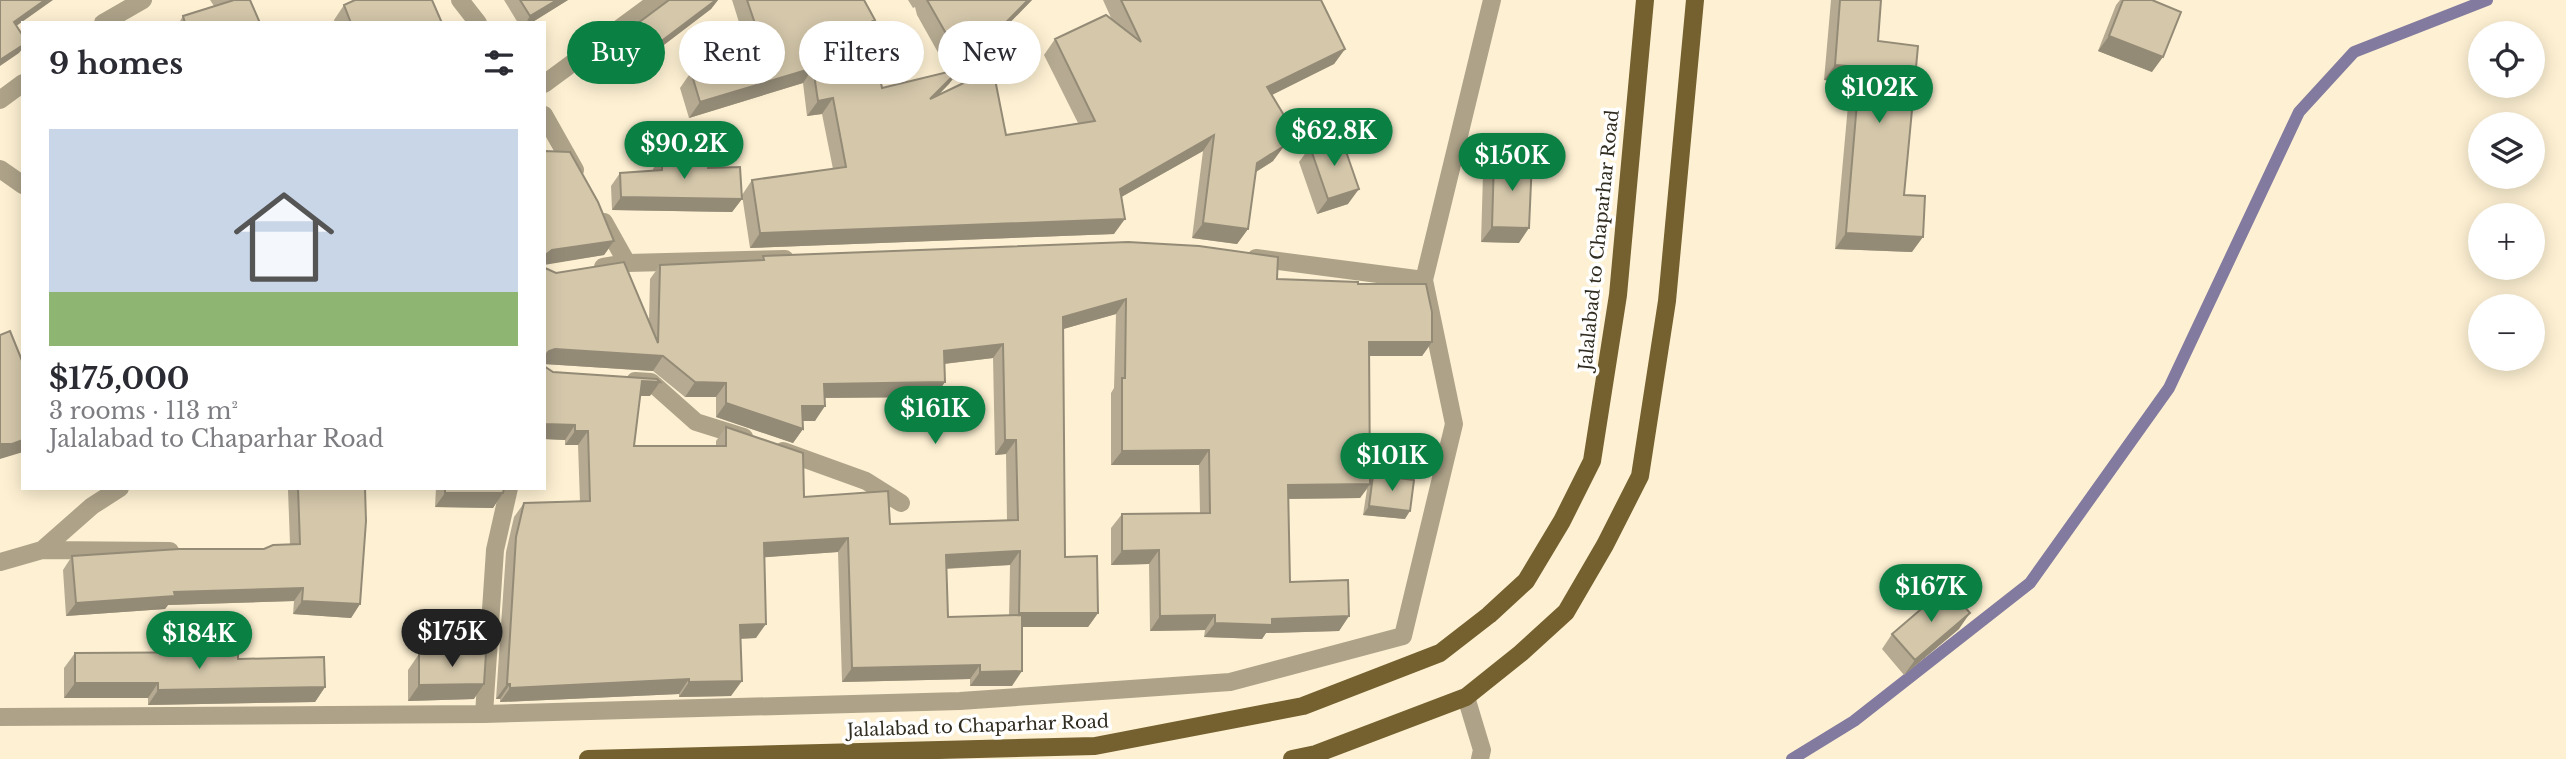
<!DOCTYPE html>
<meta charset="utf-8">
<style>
:root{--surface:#fff;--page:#f7f7f7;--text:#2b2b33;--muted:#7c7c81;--line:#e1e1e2;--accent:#0b8043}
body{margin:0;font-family:"Libre Baskerville",serif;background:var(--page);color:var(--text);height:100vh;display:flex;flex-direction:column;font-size:26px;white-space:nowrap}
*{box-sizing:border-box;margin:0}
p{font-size:23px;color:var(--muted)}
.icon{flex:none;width:38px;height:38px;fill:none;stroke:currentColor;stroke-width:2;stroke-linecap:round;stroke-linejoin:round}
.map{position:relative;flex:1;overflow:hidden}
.drawer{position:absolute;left:21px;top:21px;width:525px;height:469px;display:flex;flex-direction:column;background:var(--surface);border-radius:0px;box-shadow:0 4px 18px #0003}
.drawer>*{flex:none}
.guide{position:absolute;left:567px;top:21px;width:665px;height:63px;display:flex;gap:14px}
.tools{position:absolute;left:2468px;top:21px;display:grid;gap:14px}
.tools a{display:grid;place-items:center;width:77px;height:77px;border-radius:50%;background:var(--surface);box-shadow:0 4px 18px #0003;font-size:35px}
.price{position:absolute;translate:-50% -60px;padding:0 16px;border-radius:24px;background:var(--accent);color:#fff;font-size:23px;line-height:46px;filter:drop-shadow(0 2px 4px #0008)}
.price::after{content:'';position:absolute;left:50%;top:42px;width:21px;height:16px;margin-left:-10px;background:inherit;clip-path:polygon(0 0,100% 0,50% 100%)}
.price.current{background:#222;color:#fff}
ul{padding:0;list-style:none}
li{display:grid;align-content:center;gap:14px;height:371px;padding:0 28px}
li+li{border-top:2px solid var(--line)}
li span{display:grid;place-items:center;height:217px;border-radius:0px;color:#555}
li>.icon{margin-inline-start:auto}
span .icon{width:126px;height:126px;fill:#fffc;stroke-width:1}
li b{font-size:30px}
h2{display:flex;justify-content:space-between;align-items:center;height:84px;padding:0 28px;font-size:30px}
.tag{padding:0 24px;border-radius:32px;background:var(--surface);box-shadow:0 4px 18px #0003;font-size:24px;line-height:63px}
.tag.current{background:var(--accent);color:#fff}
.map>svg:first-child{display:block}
</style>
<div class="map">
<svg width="2566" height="759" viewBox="0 0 2566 759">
<rect width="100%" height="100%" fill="#fef1d3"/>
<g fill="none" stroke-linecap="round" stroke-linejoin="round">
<path stroke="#827a9f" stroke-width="12" d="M1792,759l62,-38 176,-138 139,-195 130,-276 55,-60 133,-52"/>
<path stroke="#aea389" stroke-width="18" d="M460,0l18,23
M103,23l40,-23
M544,84l114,-84
M0,100l23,-17
M544,115l31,55
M0,169l23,16
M604,222l23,41
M1256,258l168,22
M603,267l24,-4 158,-4
M635,381l16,1 45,40 48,15
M783,451l83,30 35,22
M42,550l50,-44 28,-18
M0,562l42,-12 128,1
M1466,697l16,53 -2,9
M484,714l11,-164 14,-62
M0,717l484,-3 476,-13 270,-19 173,-46 51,-212 -30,-144 68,-280"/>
<path stroke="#75612f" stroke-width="18" d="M588,759l507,-13 208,-40 137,-53 49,-38 37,-34 36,-60 30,-60 26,-166 27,-295
M1292,759l24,-5 150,-57 55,-44 45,-41 39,-67 35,-69 27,-175 28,-301"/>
</g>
<path fill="#b6ab92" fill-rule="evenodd" d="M210,0h23l27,23h-81l4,-7 31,-10z
M504,0h64l-37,23h-13z
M669,0h49l-7,9 -84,64 -18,-23 9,-12z
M732,0h132l18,88 67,-16 -32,-57 -2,-8 -2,1 -5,-8h124l-78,80 -1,-1 -15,16 68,40 72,-12 -34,-68 11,-16 57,-19 -9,-20h193l49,49 -11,15 -63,31 13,51 -11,15 -17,11 -8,57 -11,15 -45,-6 11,-87 -82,46 -7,37 -364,14 -8,-53 10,-15 81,-11 -11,-55 -15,2 -4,-33 -114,35 -9,-30 11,-16 58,-18z
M1831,0h50l-3,41 34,211 -77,-3 15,-166 -26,-3z
M2120,0h32v72l-54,-21 18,-46z
M344,5l98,18h-107l-1,-3z
M1310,147l38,57 -31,10 -18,-52z
M544,151l70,90 -10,14 -59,9v4l104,54 1,-43 10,-14 101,-5 2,-4 514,23 81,5 74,58 -10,14h-53l1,123 3,-4 32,44 -42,-4 4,-26 -7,9 -72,1 2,83 59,34 -10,15 -73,2 -4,6 -58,-2 1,-7 -55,1 -1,-67 -38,1v-37l11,-14 78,-1 -1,-48h-88v-72l3,-5 2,-74 -53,15 2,228 33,56 -10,14h-66l-10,59h-42v-7l-128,3 -4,-130 -74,5 -8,81 -15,1 -10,57 -52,1v-3l-179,8v-3h-4l10,-147 8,-35 10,-14 56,-1 -2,-57h-13v-5l-21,-1v-73l9,6 97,24h-10l-6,50h82v-5l10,-14 78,70 86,27 117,-4 -1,-66 -11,1 -2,-97 -49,6 -9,33 -110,1 -10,23h-12v8l-10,14 -77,-26v-20h-31l-32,-26 -109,-7zM1010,565l-1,51 -61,1 -2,-48z
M662,155l46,13 34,31 -10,13 -120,-2 -1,-24 9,-13 33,-2v-2z
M1494,159l25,84 -38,-1 2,-68z
M224,488h141l-5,116 -9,14 -58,-4 1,-13 -126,4 -3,4 -99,7 -3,-46 9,-14 192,-7 26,-5 -2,-54z
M436,488h68l-11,20 -58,-1z
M1959,629l-55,46 -22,-26 10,-15z
M75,653l163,6 87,28 -10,15 -167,3v-7h-84v-30z
M419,654l55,45 -66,2v-31z"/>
<path fill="#948b77" d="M45,0h8l-48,34 9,-12z
M557,0h11l-37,23h-5l4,-7z
M716,0h2l-7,9 -84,64 8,-12z
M1028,0h4l-78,80 10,-15z
M2109,36l54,21 -11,15 -54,-21z
M23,45v3l-4,5 -19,13v-6z
M1345,49l-11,15 -78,39 11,-16z
M1835,65l25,2 -10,16 -26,-3z
M813,68l-10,15 -114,35 11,-16z
M960,69l-11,15 -30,31 11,-16z
M833,98l-11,16 -15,2 11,-15z
M1214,135l-11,16 -94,53 11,-15z
M1284,146l-11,15 -27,17 11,-15z
M1359,189l-11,15 -31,10 11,-15z
M621,197l121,2 -10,13 -120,-2z
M1125,219l-11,15 -364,14 10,-15z
M1203,223l45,6 -11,15 -45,-6z
M1492,227l37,1 -10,15 -38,-1z
M1846,233l77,4 -11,15 -77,-3z
M614,241l-10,14 -60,10v-9l8,-6z
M1126,299l-10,15 -63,18 10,-15z
M1369,342h63l-10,14h-63z
M1003,344l-10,14 -59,7 10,-14z
M555,349l108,7 -10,15 -109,-7v-7l5,-6z
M642,381l18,1 -10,14h-18z
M695,382l31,1 -10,14h-31z
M945,382l-10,15 -121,1 10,-14z
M726,403l77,26 -10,14 -77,-26z
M802,406h23l-10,15h-23z
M544,424l31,1 -10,15 -21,-1z
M575,431h13l-10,14h-13z
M23,440v12l-23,7v-15z
M1005,440h11l-10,14 -11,1z
M1209,450l-10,15h-88l11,-14z
M1370,484l-10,14 -82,1 10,-14z
M289,488l-1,2 -64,-1v-1z
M445,493h58l-10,15 -58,-1z
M1369,506l41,5 -5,8 -42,-4z
M848,538l-10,14 -84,6 10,-15z
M1159,550l-10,14 -38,1 11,-14z
M1020,551l-10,14 -74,4 10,-14z
M303,588l-9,13 -126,4 -3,4 -99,7 10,-13 98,-11z
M302,601l58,3 -9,14 -58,-4z
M1019,613h79l-10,14h-79z
M1970,613l-11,16 -55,46 11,-15z
M1215,615l-10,15 -55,1 10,-15z
M1349,616l-10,15 -73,2 -4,6 -58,-2 11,-14 57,-4z
M766,624l-10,14 -26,1 10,-14z
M980,665l-10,14 -128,3 10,-14z
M1022,671l-10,15h-42l10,-14z
M689,679l-10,15 -179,8 10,-14z
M742,681l-11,15 -52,1 10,-15z
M75,683h83l-10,15h-84z
M484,684l-10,15 -66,2 11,-16z
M507,684h3l-10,15h-4z
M325,687l-10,15 -167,3 10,-15z"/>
<path fill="#d4c7aa" stroke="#948b77" stroke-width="2" d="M0,0h45l-31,22 9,14v9l-23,15z
M234,0h16l10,23h-75l-2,-7z
M355,0h77l10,23h-91l-7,-18z
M520,0h37l-27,16z
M669,0h47l-81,61 -17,-23z
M747,0h117l11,20 -6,3 13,65 78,-19 -30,30 63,-30 13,66 89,-14 -40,-82 51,-24 35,27 -20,-42h200l24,49 -78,38 18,30 -1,29 -27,17 -9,66 -45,-6 11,-88 -94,54 5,30 -365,14 -8,-53 94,-13 -13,-69 -15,3 -5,-33 -113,34 -9,-30 73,-22z
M927,0h101l-64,65z
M1840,0h41l-3,41 40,5 -14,149 21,1 -2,41 -77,-4 14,-166 -25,-2z
M2123,0h29l29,12 -18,45 -54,-21z
M1341,137l18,52 -31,10 -18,-52z
M544,151l26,1 28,50 16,39 -62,9 -8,6z
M662,155l47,2 -1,11 32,-1 2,32 -121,-2 -1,-24 42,-3z
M1494,159l38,1 -3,68 -37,-1z
M1128,242l71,4 79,11 -1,22 81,3v2h68l6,28v30h-63l1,142 -82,1 2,97 58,-2 1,36 -77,3v6l-57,-2v-8l-55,1 -1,-66 -37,1v-37l88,-1 -1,-63 -87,1v-73h3l1,-79 -63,18 2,240 32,-1 1,57h-79l1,-62 -74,4 2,62 74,-2v56l-42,1v-7l-128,3 -4,-130 -84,5 2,81 -26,1 2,56 -53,1v-3l-179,9v-4h-3l9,-147 8,-34 66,-2 -2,-70h-13v-6l-31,-1v-58l9,6 104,7 3,3 -18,-1 -8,65h92v-19l77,26 1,44 84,-6 2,33 128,-4 -2,-80h-11l-2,-96 -59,7 1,31 -121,2 1,22h-23l1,23 -77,-26v-20l-31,-1 -32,-26 -108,-7 -6,2 -5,6v-96l1,7 11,5 68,-11 34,81 2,-78 104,-5 -1,-4z
M10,331l13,32v77l-11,4h-12v-109z
M1373,475l41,5 -4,31 -41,-5z
M298,488h67l1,33 -6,83 -58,-3 1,-13 -129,4 1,4 -99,7 -4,-47 107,-7h85l9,-4 27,-1z
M445,488h59l-1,5h-58z
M1947,587l23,26 -55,47 -23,-26z
M238,652v7l86,-2 1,30 -167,3v-7h-83v-30z
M486,653l-2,31 -65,1v-31z"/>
<g text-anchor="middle" stroke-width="7" stroke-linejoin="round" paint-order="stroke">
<g font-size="18" fill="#312c20" stroke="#fff">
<text transform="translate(1599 240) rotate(-84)" y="6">Jalalabad to Chaparhar Road</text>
<text transform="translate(978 726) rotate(-2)" y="6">Jalalabad to Chaparhar Road</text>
</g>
</g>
</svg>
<div class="tools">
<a><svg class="icon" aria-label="locate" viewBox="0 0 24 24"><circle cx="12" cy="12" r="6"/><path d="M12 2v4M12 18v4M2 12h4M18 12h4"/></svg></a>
<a><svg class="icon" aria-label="layers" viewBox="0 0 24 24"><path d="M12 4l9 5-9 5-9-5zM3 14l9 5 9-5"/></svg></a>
<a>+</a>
<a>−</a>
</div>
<b class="price" style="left:1879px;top:125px">$102K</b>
<b class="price" style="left:1334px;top:168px">$62.8K</b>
<b class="price" style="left:684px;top:181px">$90.2K</b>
<b class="price" style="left:1512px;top:193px">$150K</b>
<b class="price" style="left:935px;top:446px">$161K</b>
<b class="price" style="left:1392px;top:493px">$101K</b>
<b class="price" style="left:1931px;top:624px">$167K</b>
<b class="price current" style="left:452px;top:669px">$175K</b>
<b class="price" style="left:199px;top:671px">$184K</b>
<div class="guide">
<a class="tag current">Buy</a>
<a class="tag">Rent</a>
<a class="tag">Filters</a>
<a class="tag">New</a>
</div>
<section class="drawer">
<h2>9 homes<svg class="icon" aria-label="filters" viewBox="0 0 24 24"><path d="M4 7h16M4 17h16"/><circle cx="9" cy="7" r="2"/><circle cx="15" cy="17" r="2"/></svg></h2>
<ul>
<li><span style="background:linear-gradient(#c9d6e8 75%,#8fb573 0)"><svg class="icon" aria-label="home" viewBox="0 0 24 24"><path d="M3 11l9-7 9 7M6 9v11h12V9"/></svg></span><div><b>$175,000</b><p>3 rooms · 113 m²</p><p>Jalalabad to Chaparhar Road</p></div></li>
</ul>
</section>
</div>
